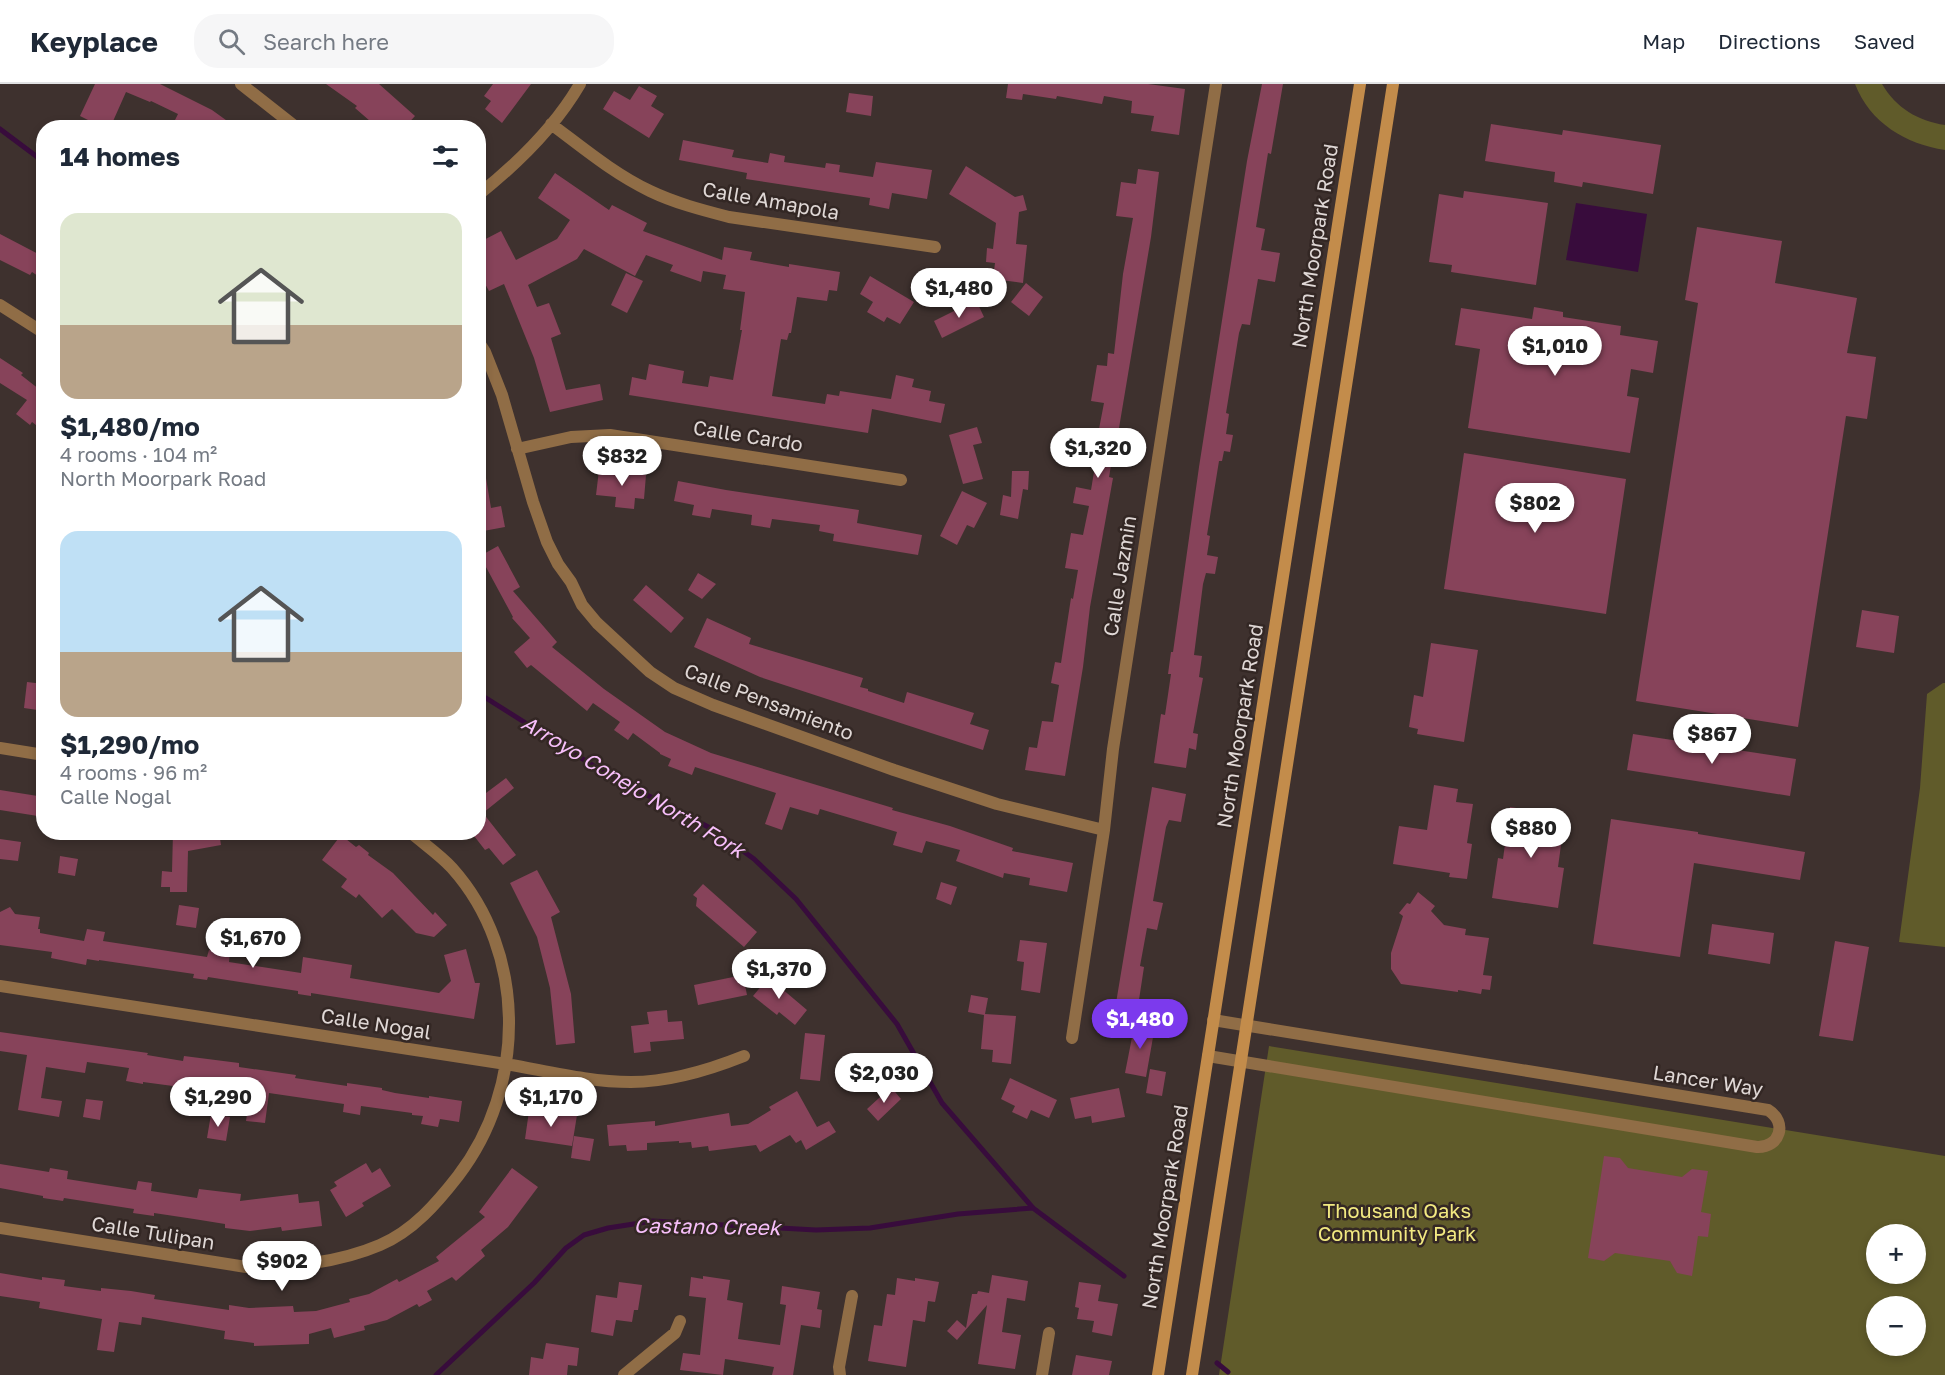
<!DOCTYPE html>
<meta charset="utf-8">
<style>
:root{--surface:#fff;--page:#f6f6f7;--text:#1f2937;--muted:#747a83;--line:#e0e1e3;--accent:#7c3aed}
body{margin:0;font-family:"Golos Text",sans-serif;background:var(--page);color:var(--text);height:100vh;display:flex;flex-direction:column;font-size:22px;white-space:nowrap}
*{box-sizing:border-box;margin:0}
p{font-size:20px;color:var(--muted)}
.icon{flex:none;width:33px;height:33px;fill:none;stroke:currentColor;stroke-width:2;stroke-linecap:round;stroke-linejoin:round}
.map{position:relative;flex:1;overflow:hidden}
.panel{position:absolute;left:36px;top:36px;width:450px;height:720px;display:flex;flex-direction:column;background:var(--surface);border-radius:24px;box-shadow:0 3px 9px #0003}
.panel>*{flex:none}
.controls{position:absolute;left:1866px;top:1140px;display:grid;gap:12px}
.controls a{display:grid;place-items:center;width:60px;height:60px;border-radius:50%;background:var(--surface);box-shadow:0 3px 9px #0003;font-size:30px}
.price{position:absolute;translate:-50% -51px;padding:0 14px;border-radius:21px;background:#fff;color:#222;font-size:20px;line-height:39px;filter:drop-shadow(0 2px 3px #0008)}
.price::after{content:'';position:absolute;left:50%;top:36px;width:18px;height:14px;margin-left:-9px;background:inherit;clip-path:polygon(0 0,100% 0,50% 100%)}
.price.on{background:var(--accent);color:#fff}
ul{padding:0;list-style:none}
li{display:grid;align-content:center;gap:12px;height:318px;padding:0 24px}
li span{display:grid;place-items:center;height:186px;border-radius:18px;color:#555}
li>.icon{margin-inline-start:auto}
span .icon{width:108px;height:108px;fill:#fffc;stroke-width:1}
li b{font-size:26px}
h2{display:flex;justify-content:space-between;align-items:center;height:72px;padding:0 24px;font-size:26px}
header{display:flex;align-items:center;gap:36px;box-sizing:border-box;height:84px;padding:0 30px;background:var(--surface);border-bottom:2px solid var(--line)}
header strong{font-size:28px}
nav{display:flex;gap:33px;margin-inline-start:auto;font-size:21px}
.search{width:420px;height:54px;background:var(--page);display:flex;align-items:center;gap:15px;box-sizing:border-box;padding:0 21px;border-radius:24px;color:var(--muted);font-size:22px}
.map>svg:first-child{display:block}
</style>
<header>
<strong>Keyplace</strong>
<div class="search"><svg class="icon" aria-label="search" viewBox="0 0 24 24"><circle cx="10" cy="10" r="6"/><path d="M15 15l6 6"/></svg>Search here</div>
<nav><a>Map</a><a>Directions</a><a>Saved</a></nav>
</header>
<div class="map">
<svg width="1945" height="1291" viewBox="0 0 1945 1291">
<rect width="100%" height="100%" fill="#3e312e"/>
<path fill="#605b2a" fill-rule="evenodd" d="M1855,0h27c14,24 36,37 63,41v25c-39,-6 -75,-27 -90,-66z
M1943,599h2v264l-46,-5 21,-154 7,-94z
M1269,962l676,110v219h-726zM1876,1150h40v40h-40zM1876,1222h40v40h-40z"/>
<path fill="#380c3c" d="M1576,119l71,11 -9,58 -72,-12z"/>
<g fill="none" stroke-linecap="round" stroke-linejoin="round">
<path stroke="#380c3c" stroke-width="5" d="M0,45l44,33
M478,609l127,80 109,57 40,29 42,40 101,125 45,79 91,105 91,68
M1217,1279l11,9
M436,1291l98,-92 32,-35 18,-13 24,-7 45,-7 163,9 54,-2 88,-14 75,-6"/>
</g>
<path fill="#87435a" d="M95,0h65l52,26 25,18h-66l7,-14 -27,-13 -1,1 -24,-10 -16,36h-6l-24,-12z
M326,0h53l36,32 -11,12h-26l-23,-20 2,-2z
M493,0h38l-29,39 -17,-14 6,-8 -7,-5z
M1008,0h140l37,5 -6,46 -28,-4 3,-15 -23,-3 1,-12 -28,-5 -2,8 -45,-8 -1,3 -33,-5 -1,6 -16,-2z
M1262,0h21l-12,70 -3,-1 -12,74 9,2 -4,21 19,3 -5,29 -17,-3 -8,46 -8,-1 -3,9 -13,80 3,1 -3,20 7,1 -3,17 -6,-1 -2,10h-3l-12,74 3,1 -3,19 11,2 -3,17 -9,-1 -3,11 -9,71 8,1 -3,21 4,1 -10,55 5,1 -2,16 -7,-2 -3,20 -32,-5 7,-49 4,1 6,-41h-3l3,-22h2l26,-185 48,-306z
M639,2l18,10 -6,10 13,8 -15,24 -46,-29 11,-18 16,9z
M849,9l24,3 -2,20 -25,-4z
M1491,40l71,11 1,-5 98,15 -8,49 -70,-12 -1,5 -28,-5 1,-10 -70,-11z
M683,56l51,10 -2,7 36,6 2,-10 15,3 -1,6 41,6 1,-5 14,2 -1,7 34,5 3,-15 56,8 -5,29 -35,-6 -3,16 -20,-4 1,-7 -124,-19 1,-6 -68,-13z
M966,82l49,31 8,-2 4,15 -8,2 -3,32 11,1 -4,38 -30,-4 2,-16 -9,-1 1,-14 6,1 3,-26 -47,-29z
M1138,85l21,3 -8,65 -33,197 6,1 -3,15 -7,-1 -5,28 4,1 -23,129 -7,60 -18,109 -40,-6 4,-23 8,1 5,-27 11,1 6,-37 -8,-2 4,-21 6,1 10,-65 2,1 5,-29 -13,-2 6,-35 12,2 6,-29 -16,-3 3,-16 15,3 5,-30h-3l11,-57 -13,-2 6,-36 10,1 1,-13 6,1 9,-80 10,-56 -17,-2 5,-34 15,2z
M555,89l54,37 3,-5 35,18 -4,8 79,29 2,-13 28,5 -2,8 39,7v-3l51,8 -3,19 -8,-1 -2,11 -30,-4 -6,36h-2l-2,7 -6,-1 -9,57 53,8 2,-10 12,2 1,-5 51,8 5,-24 18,4 -2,8 19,4 -2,10 16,3 -4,19 -69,-14 -4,24 -239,-38 3,-18 14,3 3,-16 35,7 -2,12 26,4 2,-11 23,4 9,-50h-2l5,-38 -22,-3 3,-14 -23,-4 -2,11 -31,-11 3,-6 -27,-10 -11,21 -51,-27 -7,10 -49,26 9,22 12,-4 12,31 -10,4 15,52 34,-6 3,16 -53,12 -16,-54 -30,-74 -15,7 -11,-20v-28l23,-12 15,29 41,-21 13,-19 -32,-22z
M1464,107l84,12 -12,82 -85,-13 1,-7 -23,-3 10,-68 24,4z
M1697,143l85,14 -7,42 82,15 -10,55 29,4 -9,62 -21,-3 -48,311 -162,-26 62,-398 -13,-3z
M0,150l44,23v23l-12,-8 -2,3 -30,-15z
M626,189l17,8 -16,32 -16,-8z
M870,192l44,26 -14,22 -13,-7 -3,5 -17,-10 6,-10 -13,-8z
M1026,199l17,14 -14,19 -18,-14z
M976,216l8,17 -42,21 -8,-17z
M1534,223l29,5v5l58,9 -1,9 38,6 -5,32 -22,-4 -4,27 12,2 -9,55 -162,-25 12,-79 -25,-4 6,-37 71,11z
M0,274l23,15 -2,2 23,18v38l-12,-9 -2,3 -14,-11 11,-14 -27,-17z
M977,343l5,16 -9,2 10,34 -20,5 -14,-49z
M1464,369l162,26 -20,135 -162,-25z
M599,386l47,5 -2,24 -9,-1 -1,11 -19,-2 1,-10 -20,-2z
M1012,387h17l-1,19 -5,-1 -5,30 -18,-4 3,-20 8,2z
M478,394h8l5,30 10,-2 4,21 -27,5z
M678,397l48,9 133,20 -2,13 65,12 -4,20 -85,-14 1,-7 -15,-3 1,-6 -48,-6 -2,9 -19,-3 1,-10 -40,-6 -2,9 -18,-3 2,-10 -20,-4z
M962,407l25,12 -13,25 -7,-3 -10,20 -17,-9z
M498,462l22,41 -7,4 44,51 -5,5 52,42 61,43 46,21 182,55 -1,2 58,16 63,22 -1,3 61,12 -6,29 -38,-7 1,-7 -26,-5 -1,5 -47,-17 4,-11 -34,-9 -4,12 -29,-8 4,-13 -77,-23 -2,6 -28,-8 -8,23 -17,-6 11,-31 -81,-26 -3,8 -24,-9 3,-7 -11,-5v-1l-27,-20 -5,7 -14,-10 6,-8 -27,-19 -6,8 -56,-46 -4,3 -13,-16 16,-14 -18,-20 1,-1 -33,-61z
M698,489l18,11 -14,15 -14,-9z
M646,501l38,33 -13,15 -38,-33z
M1862,526l37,6 -5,37 -38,-6z
M707,534l44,20 -2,6 114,34 -3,9 8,2v2l36,12 3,-11 67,21 -4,11 19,6 -6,20 -223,-73 -66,-30z
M1431,559l47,7 -14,92 -47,-8 1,-5 -9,-2 5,-32 9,2z
M27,598l17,2v27l-20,-3z
M1633,650l163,25 -6,37 -163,-26z
M506,694l8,10 -31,25 33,42 -13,10 -14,-17 -4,2 -14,-18h7v-33z
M1434,701l24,4 -2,13 17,2 -6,39 5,1 -5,35 -18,-2 1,-4 -57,-9 6,-38 28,4z
M1152,703l34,7 -5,28 -12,-2 -3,7 -13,74 10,2 -6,27 -10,-2 -7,38 4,1 -7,46 -22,-4z
M0,706l44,7v20l-44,-7z
M1510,723l55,9 -7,51 6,1 -6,40 -66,-10 6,-40 5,1z
M1611,735l87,13v2l107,18 -5,28 -106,-17 -14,94 -87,-13z
M173,748h46l2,13 -33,6 -1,41h-17v-5h-9l1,-16 10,1z
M341,751l15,12 3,-2 10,8 -1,2 25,18 40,42 2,-3 12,13 -13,12 -18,-4 -24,-24 -10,9 -23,-24 -3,4 -15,-11 6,-8 -25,-19z
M0,755l21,3 -3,19 -18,-2z
M60,772l18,3 -3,17 -17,-3z
M537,786l23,42 -9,5 20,77 4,49 -19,2 -6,-57 -13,-51 -27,-54z
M941,798l16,5 -6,18 -15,-6z
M703,800l54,48 -13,15 -48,-41 1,-8 -4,-3z
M1418,808l17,14 -4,5 13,14 22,4 -1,6 24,3 -6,37 9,1 -2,14 -8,-1 -1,5 -23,-4v2l-57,-8 -10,-15v-16l12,-37 -4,-3 8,-10 3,1z
M179,821l20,3 -3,20 -20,-3z
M10,823l5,7 25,3 -2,12h2v4l44,8 3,-12 18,3 -2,9 104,16 2,-7 21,3 -1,9 72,11 2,-16 49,8 -2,13 89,15 12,-12 -7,-26 22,-6 9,34h5l-6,36 -163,-26v3l-13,-2v-3l-90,-14 -1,3 -14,-2 1,-4 -95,-14v1l-12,-2 -1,6 -35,-7 1,-6 -52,-7v-33z
M1712,840l62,9 -4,31 -62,-10z
M1020,856l27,3 -7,50 -19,-3 3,-28 -7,-1z
M1835,857l34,6 -16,94 -34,-5z
M772,889l12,10 -3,5 26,22 -12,15 -16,-13 -2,3 -24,-19z
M743,891l4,20 -49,10 -4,-20z
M971,911l17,3 -3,16 31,2 -5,48 -19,-2 1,-12 -12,-1 3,-34 -16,-3z
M667,926l1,12 14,-1 2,18 -34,3 1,9 -17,2 -3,-27 18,-2 -2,-12z
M1135,938l20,4 -9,51 -21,-4z
M0,948l148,21 -1,2 36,6 1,-5 55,7v4l57,8 -1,3 52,8v-3l35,5v2l13,3 34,5v-2l33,5 -3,21 -19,-3 -2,8 -17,-3 2,-8 -11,-1v-2l-51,-7 -1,9 -17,-3 1,-8 -75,-11 -4,30 -19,-2 5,-34 -45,-7v3l-17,-2 -1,7 -45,-6v2l-17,-3 3,-13 -42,-6 -2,11 -39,-6 -5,31 21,3 -3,16 -41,-7 9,-55 -27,-4z
M805,949l20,2 -5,46 -20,-2z
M1150,985l16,3 -4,24 -16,-3z
M1010,994l47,22 -8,18 -18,-8 -4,9 -15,-7 3,-6 -14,-7z
M891,1003l10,12 -23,22 -11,-12z
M1119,1004l6,29 -33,6 -1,-7 -16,3 -5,-21z
M797,1007l20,36 12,-6 7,11 -30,18 -5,-10 -5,3 -6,-8 -30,17 -4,-7 -47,6 -1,-5 -16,2 -1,-6 -12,1v-2l-32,2v7l-20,1 -1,-6 -17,1 -2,-21 48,-4v5l74,-13 2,13 17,-2 23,-14 -2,-3z
M86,1015l17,2 -3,19 -17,-3z
M529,1027l20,3v-3l28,4 -5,31 -47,-7z
M211,1030l19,3 -4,24 -19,-3z
M574,1052l20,3 -4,22 -19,-3z
M1604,1072l16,2 8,10 54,9 10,-8 16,2 -7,41 10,2 -3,23 -10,-1 -6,40 -15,-3 -7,-12 -55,-8 -11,8 -16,-3z
M366,1079l6,10 8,-5 11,18 -29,17 2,3 -18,11 -16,-27 7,-4 -3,-4z
M0,1080l49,8 1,-4 18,3 -1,8 69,11 2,-9 14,2 -1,8 46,7 2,-9 42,5 -1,7 58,-7 1,9 20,-2 3,25 -40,5 -1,-4 -31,4 -25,-3v-4l-31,-5 -40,-6v3l-21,-3 1,-4 -70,-11 -1,3 -20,-3v-2l-43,-8z
M512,1084l26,19 -30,40 -27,23 4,6 -29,25 -4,-4 -25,14 5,9 -13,7 -2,-3 -30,16 -23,6 1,4 -31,8 -3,-10 -22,6v10l-55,2v-3l-30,-4 1,-8 -83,-14 -1,8 -22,-3 -5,30 -17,-2 5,-31 -63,-11 1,-6 -40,-6v-23l42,7v-3l23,3 -1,6 37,5v-3l30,3 24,4 -1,4 75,11v-5l20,3 44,-2 1,6 22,-1 34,-9 -1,-3 20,-5 28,-15 2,3 40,-21 -3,-4 49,-40 -6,-5z
M992,1191l36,6 -3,20 -18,-3 -5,34 19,3 -6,34 -37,-5 9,-59 -30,35 -10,-9 10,-11 9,8 6,-34h5l1,-3 11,2z
M703,1192l27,4 -3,20 16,3 -5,36 42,6 6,-40 -6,-1 2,-18 38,6 -3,17 5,1 -2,18 -19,-3 -8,50h-21l2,-8 -49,-8 -2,16 -43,-5 3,-17 17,2 6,-57 -17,-2 2,-19 12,2z
M897,1194l18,3v-3l24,4 -4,20 -7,-1 -3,21 -12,-2 -7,47 -38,-6 6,-36 8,1 5,-32 8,1z
M619,1198l23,3 -4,25h-4l-2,12 -16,-2 -3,16 -22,-4 5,-37 21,3z
M1079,1198l22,3 -3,16 20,3 -6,32 -20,-4 2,-11 -17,-2 2,-11 -4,-1z
M546,1259l33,5 -2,18 -9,-1 -1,10h-38l2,-18 12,2z
M1076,1271l36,6 -3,14h-37z"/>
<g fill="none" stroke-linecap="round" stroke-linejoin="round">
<path stroke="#906d46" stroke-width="12" d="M241,0l56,44
M551,40c31,23 63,50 99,67 25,12 52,19 79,26l206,30
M478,111c39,-31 77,-68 102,-111
M0,221l44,28
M478,257l7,11 17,43 31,107 14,40 11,22 13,18 11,23 15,18 53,49 24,16 39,17 181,65 103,34 107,26
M517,365l54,-12 39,-2 291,45
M0,664l44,7
M0,902l506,78c41,7 83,18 125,18 38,0 78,-12 113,-26
M1072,954l32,-208 9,-81 103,-665
M1208,972l549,91c23,1 31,-25 11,-37l-555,-90
M0,1144l246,39c46,0 92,-4 134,-22 33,-14 57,-42 78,-69 68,-88 70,-223 -6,-308 -12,-13 -28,-24 -42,-36
M624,1291l51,-42 5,-12
M840,1291l-1,-8 13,-71
M1042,1291l7,-42"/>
<path stroke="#c38c4b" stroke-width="12" d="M1158,1291l202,-1291
M1192,1291l201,-1291"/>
</g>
<g text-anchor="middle" stroke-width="5" stroke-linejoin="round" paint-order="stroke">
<g font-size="20" fill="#e0d8d6" stroke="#332724">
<text transform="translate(771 117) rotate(10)" y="7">Calle Amapola</text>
<text transform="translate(1315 162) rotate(-81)" y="7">North Moorpark Road</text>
<text transform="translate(748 352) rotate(9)" y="7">Calle Cardo</text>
<text transform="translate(1120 492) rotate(-81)" y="7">Calle Jazmin</text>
<text transform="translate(769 618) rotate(21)" y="7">Calle Pensamiento</text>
<text transform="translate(1240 642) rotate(-81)" y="7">North Moorpark Road</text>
<text transform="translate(376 940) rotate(9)" y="7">Calle Nogal</text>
<text transform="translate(1708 997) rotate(9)" y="7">Lancer Way</text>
<text transform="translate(1165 1123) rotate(-81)" y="7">North Moorpark Road</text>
<text transform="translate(153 1149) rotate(9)" y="7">Calle Tulipan</text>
</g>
<g font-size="20" fill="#f2e981" stroke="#332724">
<text x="1397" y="1134">Thousand Oaks<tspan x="1397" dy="23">Community Park</tspan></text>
</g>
<g font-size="21" font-style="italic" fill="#f7bffa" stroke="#332724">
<text transform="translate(633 703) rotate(31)" y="7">Arroyo Conejo North Fork</text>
<text transform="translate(707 1143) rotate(1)" y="7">Castano Creek</text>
</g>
</g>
</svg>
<div class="controls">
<a>+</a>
<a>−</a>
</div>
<b class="price" style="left:959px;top:235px">$1,480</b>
<b class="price" style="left:1555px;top:293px">$1,010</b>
<b class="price" style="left:1098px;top:395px">$1,320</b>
<b class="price" style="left:622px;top:403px">$832</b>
<b class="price" style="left:1535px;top:450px">$802</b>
<b class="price" style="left:1712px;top:681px">$867</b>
<b class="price" style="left:1531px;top:775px">$880</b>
<b class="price" style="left:253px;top:885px">$1,670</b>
<b class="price" style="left:779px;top:916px">$1,370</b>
<b class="price on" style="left:1140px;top:966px">$1,480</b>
<b class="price" style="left:884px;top:1020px">$2,030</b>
<b class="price" style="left:218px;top:1044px">$1,290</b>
<b class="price" style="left:551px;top:1044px">$1,170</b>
<b class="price" style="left:282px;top:1208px">$902</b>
<section class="panel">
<h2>14 homes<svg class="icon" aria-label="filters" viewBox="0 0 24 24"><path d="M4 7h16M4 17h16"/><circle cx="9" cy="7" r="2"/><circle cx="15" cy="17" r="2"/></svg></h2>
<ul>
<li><span style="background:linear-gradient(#dfe7d0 60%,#b9a48a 0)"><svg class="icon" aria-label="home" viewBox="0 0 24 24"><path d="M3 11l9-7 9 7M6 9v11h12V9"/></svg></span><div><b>$1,480/mo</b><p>4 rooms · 104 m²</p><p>North Moorpark Road</p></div></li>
<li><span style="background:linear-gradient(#bfe0f5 65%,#b9a48a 0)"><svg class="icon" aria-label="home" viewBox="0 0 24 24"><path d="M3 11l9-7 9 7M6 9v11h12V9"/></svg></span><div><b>$1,290/mo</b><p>4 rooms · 96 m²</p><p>Calle Nogal</p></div></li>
</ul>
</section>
</div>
